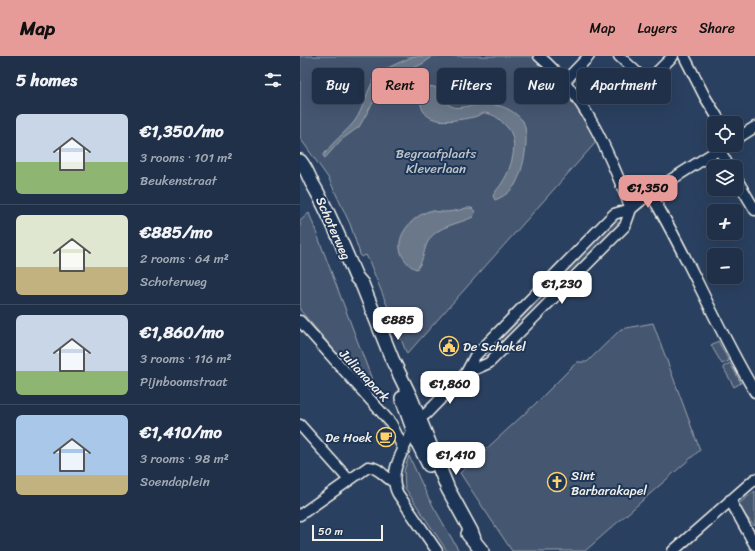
<!DOCTYPE html>
<meta charset="utf-8">
<style>
:root{--surface:#203048;--page:#28384f;--text:#f1f3f6;--muted:#a2a9b4;--line:#3d4b60;--accent:#e69b98}
body{margin:0;font-family:Sriracha,sans-serif;background:var(--page);color:var(--text);height:100vh;display:flex;flex-direction:column;font-size:15px;white-space:nowrap}
*{box-sizing:border-box;margin:0}
p{font-size:13px;color:var(--muted)}
.icon{flex:none;width:22px;height:22px;fill:none;stroke:currentColor;stroke-width:2;stroke-linecap:round;stroke-linejoin:round}
.map{position:relative;flex:1;overflow:hidden}
.panel{display:flex;flex-direction:column;background:var(--surface);width:300px}
.panel>*{flex:none}
.banner{position:absolute;left:12px;top:12px;width:380px;height:36px;display:flex;gap:8px}
.buttons{position:absolute;left:407px;top:60px;display:grid;gap:8px}
.buttons a{display:grid;place-items:center;width:36px;height:36px;border-radius:6px;background:var(--surface);box-shadow:0 4px 16px #0002,0 0 0 1px var(--line);font-size:20px}
.scale{position:absolute;left:12px;bottom:10px;width:71px;box-sizing:border-box;padding-left:4px;border:2px solid #f4f1e8;border-top:0;font-size:11px;line-height:14px;white-space:nowrap;color:#f4f1e8;-webkit-text-stroke:3px #1d3557;paint-order:stroke}
.price{position:absolute;translate:-50% -34px;padding:0 9px;border-radius:8px;background:#fff;color:#222;font-size:13px;line-height:26px;filter:drop-shadow(0 1px 2px #0008)}
.price::after{content:'';position:absolute;left:50%;top:24px;width:12px;height:9px;margin-left:-6px;background:inherit;clip-path:polygon(0 0,100% 0,50% 100%)}
.price.current{background:var(--accent);color:#111}
ul{padding:0;list-style:none}
li{display:flex;align-items:center;gap:12px;height:100px;padding:0 16px}
li+li{border-top:1px solid var(--line)}
li span{display:grid;place-items:center;flex:none;width:112px;height:80px;border-radius:6px;color:#555}
li>.icon{margin-inline-start:auto}
span .icon{width:48px;height:48px;fill:#fffc;stroke-width:1}
li b{font-size:17px}
h2{display:flex;justify-content:space-between;align-items:center;height:48px;padding:0 16px;font-size:17px}
.pill{padding:0 14px;border-radius:6px;background:var(--surface);box-shadow:0 4px 16px #0002,0 0 0 1px var(--line);font-size:14px;line-height:36px}
.pill.current{background:var(--accent);color:#111}
header{display:flex;align-items:center;gap:24px;box-sizing:border-box;height:56px;padding:0 20px;background:var(--accent);color:#111}
header strong{font-size:19px}
nav{display:flex;gap:22px;margin-inline-start:auto;font-size:14px}
main{display:flex;flex:1;min-height:0}
.map>svg:first-child{display:block}
</style>
<header>
<strong>Map</strong>
<nav><a>Map</a><a>Layers</a><a>Share</a></nav>
</header>
<main>
<section class="panel">
<h2>5 homes<svg class="icon" aria-label="filters" viewBox="0 0 24 24"><path d="M4 7h16M4 17h16"/><circle cx="9" cy="7" r="2"/><circle cx="15" cy="17" r="2"/></svg></h2>
<ul>
<li><span style="background:linear-gradient(#c9d6e8 60%,#8fb573 0)"><svg class="icon" aria-label="home" viewBox="0 0 24 24"><path d="M3 11l9-7 9 7M6 9v11h12V9"/></svg></span><div><b>€1,350/mo</b><p>3 rooms · 101 m²</p><p>Beukenstraat</p></div></li>
<li><span style="background:linear-gradient(#dfe7d0 65%,#c2b280 0)"><svg class="icon" aria-label="home" viewBox="0 0 24 24"><path d="M3 11l9-7 9 7M6 9v11h12V9"/></svg></span><div><b>€885/mo</b><p>2 rooms · 64 m²</p><p>Schoterweg</p></div></li>
<li><span style="background:linear-gradient(#c9d6e8 70%,#8fb573 0)"><svg class="icon" aria-label="home" viewBox="0 0 24 24"><path d="M3 11l9-7 9 7M6 9v11h12V9"/></svg></span><div><b>€1,860/mo</b><p>3 rooms · 116 m²</p><p>Pijnboomstraat</p></div></li>
<li><span style="background:linear-gradient(#a9c7e8 75%,#c2b280 0)"><svg class="icon" aria-label="home" viewBox="0 0 24 24"><path d="M3 11l9-7 9 7M6 9v11h12V9"/></svg></span><div><b>€1,410/mo</b><p>3 rooms · 98 m²</p><p>Soendaplein</p></div></li>
</ul>
</section>
<div class="map">
<svg width="455" height="495" viewBox="0 0 455 495">
<rect width="100%" height="100%" fill="#2a4060"/>
<filter id="ink" filterUnits="userSpaceOnUse"><feTurbulence type="fractalNoise" baseFrequency=".025" numOctaves="2"/><feDisplacementMap in="SourceGraphic" scale="8" xChannelSelector="R" yChannelSelector="G"/><feConvolveMatrix kernelMatrix="1 2 1 2 8 2 1 2 1" color-interpolation-filters="sRGB"/></filter>
<g filter="url(#ink)">
<path fill="#445771" stroke="#9ca4ac" d="M0,0h234c28,23 46,54 63,85l-190,213 -38,-93 -3,-6 -5,2 -11,-33 -21,-45 -29,-41z
M9,157l73,193 -82,-96v-89z
M315,163l5,6 -131,131 -6,-1 -1,-2z
M353,267l47,127 -115,101h-73l-52,-78 74,-68 43,-43h10l34,-33z
M418,285l11,20 -7,3 -11,-19z
M430,307l11,20 -7,4 -11,-20z
M109,400l19,41 31,54h-12l-42,-63 -1,-17z
M455,435v34l-1,1 -17,-21z"/>
<path fill="#6a788a" stroke="#a1a8b0" d="M113,0h20l-9,7 -8,4 -19,4 -11,9 -27,47 -18,13 -16,18 -2,-2c10,-15 21,-22 31,-34 10,-13 13,-34 22,-45 8,-10 25,-14 37,-21z
M126,30l9,1c5,7 8,15 16,19 6,3 12,1 18,0 22,-3 38,-3 54,15 7,16 1,48 -8,64 -5,7 -12,12 -20,15l-2,-4c2,-5 6,-8 9,-13 8,-12 16,-35 9,-50 -1,-3 -5,-7 -7,-9 -5,-6 -11,-10 -19,-11 -3,0 -7,3 -11,4 -26,5 -59,11 -53,-28z
M166,152h6l3,4 -2,5c-14,7 -36,9 -44,23 -6,9 -4,18 -12,29 -6,-1 -11,-7 -14,-12 -11,-18 8,-40 26,-46 4,-1 8,1 12,1 9,0 17,-1 25,-4z"/>
<g fill="none" stroke-linecap="round" stroke-linejoin="round">
<defs>
<path id="minor" d="M239,0c47,40 70,97 92,153
M319,0l28,26 26,-26
M384,0l21,41 16,26
M264,26l25,-26
M436,83l19,-12
M419,93l10,18
M436,122l19,32
M350,137c39,64 66,135 105,199
M0,265l91,102 13,27
M166,317l23,-10 136,-137 6,-17
M119,363l7,-5 40,-41 9,-17 139,-142 17,-5 19,-16 76,-48
M0,369l49,55
M115,370c-9,20 -29,47 -17,68l39,57
M430,444l25,45
M0,459l68,-48c10,-1 17,11 26,15
M373,495l82,-72"/>
<path id="major" d="M0,105c6,7 8,14 12,22 18,30 30,62 44,94l6,7 30,75 18,37 38,93 23,42 3,8
M102,342l16,45 11,22
M168,478l14,17"/>
</defs>
<use href="#minor" stroke="#f4f1e8" stroke-width="13"/>
<use href="#major" stroke="#f4f1e8" stroke-width="16"/>
<use href="#minor" stroke="#1d3557" stroke-width="10"/>
<use href="#major" stroke="#1d3557" stroke-width="13"/>
</g>
</g>
<defs>
<symbol id="civic-ring" viewBox="-11 -11 22 22"><circle r="9.5" fill="#1d3557" stroke="#ffd166" stroke-width="1.5"/><path d="M-.6-6.5H3V-4.5H.6V-3L4-1V1h2V6H-6V1h2V-1L-.6-3ZM-1.2 2.5V6h2.4V2.5Z" fill="#ffd166"/></symbol>
<symbol id="cafe-ring" viewBox="-11 -11 22 22"><circle r="9.5" fill="#1d3557" stroke="#ffd166" stroke-width="1.5"/><path d="M-5.5-4.5H6V0H3Q3 3.5 0 3.5H-2.5Q-5.5 3.5-5.5 0ZM3-3.2v2h1.7v-2ZM-6 4.5H4V6H-6Z" fill="#ffd166"/></symbol>
<symbol id="church-ring" viewBox="-11 -11 22 22"><circle r="9.5" fill="#1d3557" stroke="#ffd166" stroke-width="1.5"/><path d="M-1.2-6h2.4v3.5h3.3v2.4h-3.3V6h-2.4V-.1h-3.3v-2.4h3.3Z" fill="#ffd166"/></symbol>
</defs>
<g fill-rule="evenodd">
<use href="#civic-ring" x="138" y="279" width="22" height="22"/>
<use href="#cafe-ring" x="75" y="370" width="22" height="22"/>
<use href="#church-ring" x="246" y="415" width="22" height="22"/>
</g>
<g text-anchor="middle" stroke-width="4" stroke-linejoin="round" paint-order="stroke">
<g font-size="13" fill="#bfc3c4" stroke="#1d3557">
<text x="136" y="102">Begraafplaats<tspan x="136" dy="15">Kleverlaan</tspan></text>
</g>
<g font-size="13" fill="#f4f1e8" stroke="#1d3557">
<text transform="translate(34 172) rotate(66)" y="5">Schoterweg</text>
<text transform="translate(65 319) rotate(47)" y="5">Julianapark</text>
</g>
<g font-size="13" fill="#f4f1e8" stroke="#1d3557" text-anchor="start">
<text x="163" y="295">De Schakel</text>
<text x="72" y="386" text-anchor="end">De Hoek</text>
<text x="271" y="424">Sint<tspan x="271" dy="15">Barbarakapel</tspan></text>
</g>
</g>
</svg>
<div class="buttons">
<a><svg class="icon" aria-label="locate" viewBox="0 0 24 24"><circle cx="12" cy="12" r="6"/><path d="M12 2v4M12 18v4M2 12h4M18 12h4"/></svg></a>
<a><svg class="icon" aria-label="layers" viewBox="0 0 24 24"><path d="M12 4l9 5-9 5-9-5zM3 14l9 5 9-5"/></svg></a>
<a>+</a>
<a>−</a>
</div>
<div class="scale">50 m</div>
<b class="price current" style="left:348px;top:153px">€1,350</b>
<b class="price" style="left:262px;top:249px">€1,230</b>
<b class="price" style="left:98px;top:285px">€885</b>
<b class="price" style="left:150px;top:349px">€1,860</b>
<b class="price" style="left:156px;top:420px">€1,410</b>
<div class="banner">
<a class="pill">Buy</a>
<a class="pill current">Rent</a>
<a class="pill">Filters</a>
<a class="pill">New</a>
<a class="pill">Apartment</a>
</div>
</div>
</main>
